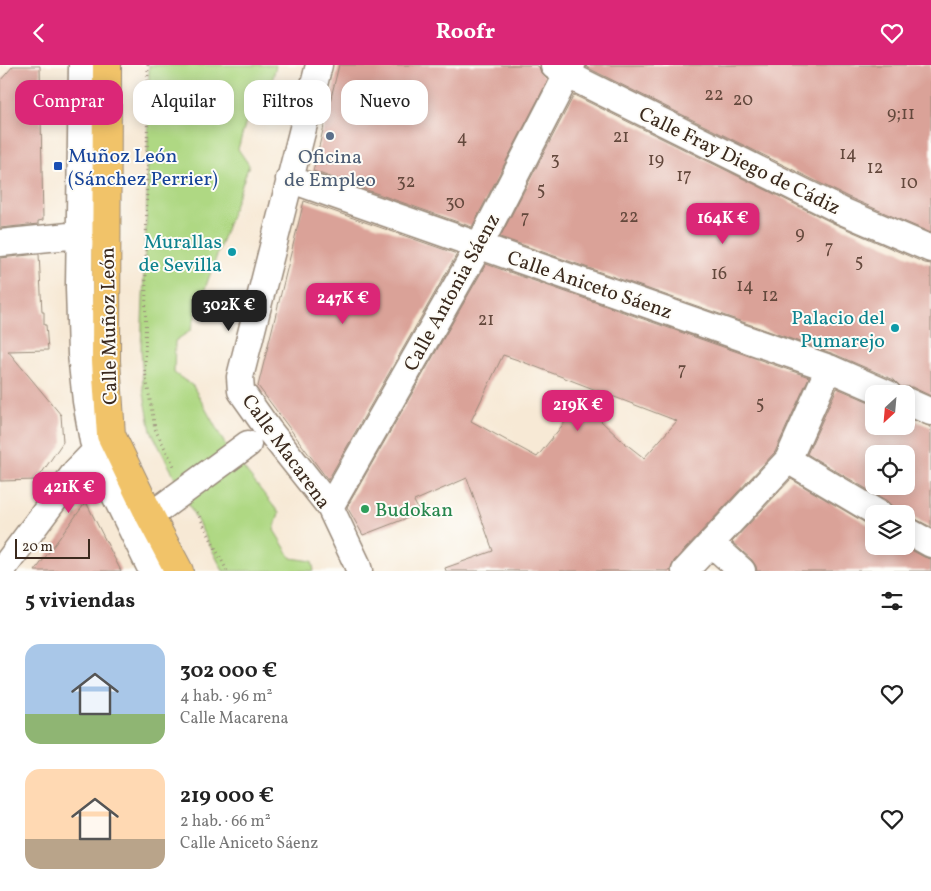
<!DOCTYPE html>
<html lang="es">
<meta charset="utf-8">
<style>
:root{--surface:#fff;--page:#f2f2f2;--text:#222;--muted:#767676;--accent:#db2777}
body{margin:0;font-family:Vollkorn,serif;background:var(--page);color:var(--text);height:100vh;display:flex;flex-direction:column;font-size:19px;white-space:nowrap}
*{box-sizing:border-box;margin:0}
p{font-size:16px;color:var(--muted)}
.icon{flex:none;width:28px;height:28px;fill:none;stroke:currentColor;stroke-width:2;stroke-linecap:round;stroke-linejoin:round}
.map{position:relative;height:506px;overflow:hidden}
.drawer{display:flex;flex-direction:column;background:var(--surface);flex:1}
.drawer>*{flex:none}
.top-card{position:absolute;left:15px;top:15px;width:500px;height:45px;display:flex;gap:10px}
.needle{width:32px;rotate:206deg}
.controls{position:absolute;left:865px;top:320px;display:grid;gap:10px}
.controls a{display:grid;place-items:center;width:50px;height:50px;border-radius:10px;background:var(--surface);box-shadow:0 2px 12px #0003;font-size:25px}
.scale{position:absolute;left:15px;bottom:12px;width:75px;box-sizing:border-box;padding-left:5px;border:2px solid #3b2a1e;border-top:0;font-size:14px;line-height:18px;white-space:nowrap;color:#3b2a1e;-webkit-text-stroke:4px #fdfcf7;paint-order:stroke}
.price{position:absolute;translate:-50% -42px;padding:0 11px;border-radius:10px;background:var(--accent);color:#fff;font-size:16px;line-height:32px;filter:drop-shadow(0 1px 2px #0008)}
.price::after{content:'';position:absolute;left:50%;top:30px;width:15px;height:11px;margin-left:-8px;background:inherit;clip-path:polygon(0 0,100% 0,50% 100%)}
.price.active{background:#222;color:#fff}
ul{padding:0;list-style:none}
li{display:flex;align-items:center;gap:15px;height:125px;padding:0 25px}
li span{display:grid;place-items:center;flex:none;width:140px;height:100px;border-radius:15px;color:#555}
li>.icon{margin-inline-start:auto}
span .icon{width:60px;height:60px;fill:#fffc;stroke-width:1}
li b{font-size:21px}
h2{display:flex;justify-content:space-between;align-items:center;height:60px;padding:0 25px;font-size:21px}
.chip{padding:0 18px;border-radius:15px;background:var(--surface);box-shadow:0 2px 12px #0003;font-size:18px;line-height:45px}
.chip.active{background:var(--accent);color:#fff}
header{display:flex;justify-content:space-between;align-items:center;height:65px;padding:0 25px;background:var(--accent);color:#fff;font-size:22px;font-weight:700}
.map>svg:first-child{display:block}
</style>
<header><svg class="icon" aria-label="back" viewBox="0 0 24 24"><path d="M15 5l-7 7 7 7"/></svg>Roofr<svg class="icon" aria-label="heart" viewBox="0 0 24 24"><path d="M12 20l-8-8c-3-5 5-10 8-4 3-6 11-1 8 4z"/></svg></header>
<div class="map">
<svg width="931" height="506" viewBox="0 0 931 506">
<rect width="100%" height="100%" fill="#fdfcf7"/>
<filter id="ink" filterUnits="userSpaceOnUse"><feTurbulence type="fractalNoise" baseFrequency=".02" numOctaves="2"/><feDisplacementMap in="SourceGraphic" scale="10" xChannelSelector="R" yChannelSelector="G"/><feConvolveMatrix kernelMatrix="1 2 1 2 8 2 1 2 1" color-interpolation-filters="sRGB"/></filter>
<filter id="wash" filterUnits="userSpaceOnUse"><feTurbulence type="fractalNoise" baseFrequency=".0096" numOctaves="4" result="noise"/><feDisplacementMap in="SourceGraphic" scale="20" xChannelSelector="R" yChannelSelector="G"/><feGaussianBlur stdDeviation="1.12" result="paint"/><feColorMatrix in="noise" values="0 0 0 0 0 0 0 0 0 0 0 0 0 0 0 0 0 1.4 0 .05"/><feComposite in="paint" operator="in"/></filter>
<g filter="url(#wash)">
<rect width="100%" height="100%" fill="#f7e9d5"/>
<path fill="#afd883" stroke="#758150" d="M149,0h127l-10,41 -19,12 -9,31 11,16 -59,166 -15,10 -1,32 19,13 33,60 53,67 -5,17 17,28 21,3 2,10h-91l-72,-140 -8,-42 -2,-42 6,-146z"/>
<g id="blocks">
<path fill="#daa298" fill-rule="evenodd" d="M339,0h197l3,2 2,6 7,7 -76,147 -159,-56z
M587,0h344v168l-83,-36 -262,-130z
M13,1h27l3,154 -5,1v3l-38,4v-147z
M574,30l261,129 90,39 6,1v132l-19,-9h-11l-7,-7 -60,-26 -334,-117z
M304,136l153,53 -129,226 -70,-94z
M39,189l3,58h2v13h2l2,25 -40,1 53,64 2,27 -26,38 -37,1v-223z
M486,199l323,113 -34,75 -101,109 -4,10h-224l-1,-3 48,-17 -26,-73 -53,23 6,12 -57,22 -16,-28zM503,290l15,5 159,61 -33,37 -23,-18 -40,-38 -44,55 -66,-36z
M837,323l37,16v22h32v-9l25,10v100l-25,-13h-12l-2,-8 -5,-5 -80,-47zM874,389h32v32h-32z
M791,414l83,49v18h30l20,11 7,2v12h-174l-1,-5 -4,-6 -20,-18z
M86,437l35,69h-86z"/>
</g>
</g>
<g filter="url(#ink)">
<use href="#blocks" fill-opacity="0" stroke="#998a7a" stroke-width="1"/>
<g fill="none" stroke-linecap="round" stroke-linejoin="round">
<defs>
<path id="minor" d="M82,0l-3,222 2,67 5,47 7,40 12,34 47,96
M319,0l-79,312 1,14 27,38 62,78 27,57 2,7
M554,1l14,9 274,136 89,38
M289,114l540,189 59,26
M0,178l98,-10
M906,336l25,11
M788,395l91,54
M330,442l149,-261 93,-181
M150,451l98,-72
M906,465l25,14
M711,478l31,28
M1,506l75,-100 31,-32
M685,506l103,-111 41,-92"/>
<path id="major" d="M107,0l-1,296 5,74 39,81 29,55"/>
</defs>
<use href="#minor" stroke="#998a7a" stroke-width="29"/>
<use href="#major" stroke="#998a7a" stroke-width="30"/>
<path stroke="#998a7a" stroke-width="3" stroke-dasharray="1 4" stroke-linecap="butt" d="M148,0l-3,306 10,58 19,37
M197,447l30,59"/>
<use href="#minor" stroke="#fff" stroke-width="26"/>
<use href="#major" stroke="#f1c369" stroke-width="28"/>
</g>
</g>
<circle fill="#5c6f8a" stroke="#fdfcf7" stroke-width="2" cx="330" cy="71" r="5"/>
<rect fill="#1a4fb4" stroke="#fdfcf7" stroke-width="2" x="53" y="96" width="10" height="10" rx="2.5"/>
<g fill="#0f9aa8" stroke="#fdfcf7" stroke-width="2">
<circle cx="232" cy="187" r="5"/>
<circle cx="895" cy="263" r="5"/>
</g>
<circle fill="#2e9e5b" stroke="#fdfcf7" stroke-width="2" cx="365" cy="444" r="5"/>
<g text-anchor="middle" stroke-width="4" stroke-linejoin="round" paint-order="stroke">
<g font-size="18" fill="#63483c">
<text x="714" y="35">22</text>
<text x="743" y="40">20</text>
<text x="901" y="54">9;11</text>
<text x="621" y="77">21</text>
<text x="462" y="78">4</text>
<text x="848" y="94">14</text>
<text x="555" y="100">3</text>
<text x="656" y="100">19</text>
<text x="875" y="108">12</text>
<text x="684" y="116">17</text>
<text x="406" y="122">32</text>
<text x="909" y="123">10</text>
<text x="541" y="130">5</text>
<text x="455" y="143">30</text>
<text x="629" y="157">22</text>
<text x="525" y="158">7</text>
<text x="800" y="174">9</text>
<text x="829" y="188">7</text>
<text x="859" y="202">5</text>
<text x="719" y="214">16</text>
<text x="745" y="226">14</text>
<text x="770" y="236">12</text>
<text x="486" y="260">21</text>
<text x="682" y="310">7</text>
<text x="760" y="344">5</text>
</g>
<g font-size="20" fill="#164399" stroke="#fdfcf7" text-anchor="start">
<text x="68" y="97">Muñoz León<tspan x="68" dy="23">(Sánchez Perrier)</tspan></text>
</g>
<g font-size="20" fill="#4e5e75" stroke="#fdfcf7">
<text x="330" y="98">Oficina<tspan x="330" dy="23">de Empleo</tspan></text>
</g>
<g font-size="20" fill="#3b2a1e" stroke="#fdfcf7">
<text transform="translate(740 95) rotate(26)" y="7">Calle Fray Diego de Cádiz</text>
<text transform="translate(590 219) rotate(19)" y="7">Calle Aniceto Sáenz</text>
<text transform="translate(451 227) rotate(-61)" y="7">Calle Antonia Sáenz</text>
<text transform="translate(108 261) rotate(-91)" y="7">Calle Muñoz León</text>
<text transform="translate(287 386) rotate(54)" y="7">Calle Macarena</text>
</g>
<g font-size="20" fill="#0d838f" stroke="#fdfcf7" text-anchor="end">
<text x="222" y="183">Murallas<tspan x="222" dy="23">de Sevilla</tspan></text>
<text x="885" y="259">Palacio del<tspan x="885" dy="23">Pumarejo</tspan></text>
</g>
<g font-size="20" fill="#27864d" stroke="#fdfcf7" text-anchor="start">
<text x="375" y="451">Budokan</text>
</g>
</g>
</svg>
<div class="controls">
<a><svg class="needle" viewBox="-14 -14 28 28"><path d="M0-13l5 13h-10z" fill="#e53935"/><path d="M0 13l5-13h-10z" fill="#767676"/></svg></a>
<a><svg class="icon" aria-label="locate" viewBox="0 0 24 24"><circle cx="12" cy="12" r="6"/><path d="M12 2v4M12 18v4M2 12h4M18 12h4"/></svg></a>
<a><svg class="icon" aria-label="layers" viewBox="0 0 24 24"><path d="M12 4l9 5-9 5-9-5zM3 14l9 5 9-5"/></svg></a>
</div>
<div class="scale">20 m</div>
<b class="price" style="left:723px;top:180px">164K €</b>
<b class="price" style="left:343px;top:260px">247K €</b>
<b class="price active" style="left:229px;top:267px">302K €</b>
<b class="price" style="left:578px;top:367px">219K €</b>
<b class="price" style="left:69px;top:449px">421K €</b>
<div class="top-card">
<a class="chip active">Comprar</a>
<a class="chip">Alquilar</a>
<a class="chip">Filtros</a>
<a class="chip">Nuevo</a>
</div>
</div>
<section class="drawer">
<h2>5 viviendas<svg class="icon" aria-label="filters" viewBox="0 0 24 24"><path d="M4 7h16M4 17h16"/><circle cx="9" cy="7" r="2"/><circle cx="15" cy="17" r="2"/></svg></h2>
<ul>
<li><span style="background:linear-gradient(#a9c7e8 70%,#8fb573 0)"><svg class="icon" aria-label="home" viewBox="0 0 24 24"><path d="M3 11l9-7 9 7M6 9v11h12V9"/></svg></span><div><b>302 000 €</b><p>4 hab. · 96 m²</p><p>Calle Macarena</p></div><svg class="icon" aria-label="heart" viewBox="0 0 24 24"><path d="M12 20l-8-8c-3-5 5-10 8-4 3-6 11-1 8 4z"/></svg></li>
<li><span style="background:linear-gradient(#ffd9b3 70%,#b9a48a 0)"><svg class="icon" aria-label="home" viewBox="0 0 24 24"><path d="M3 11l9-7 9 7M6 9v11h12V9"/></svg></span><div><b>219 000 €</b><p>2 hab. · 66 m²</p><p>Calle Aniceto Sáenz</p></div><svg class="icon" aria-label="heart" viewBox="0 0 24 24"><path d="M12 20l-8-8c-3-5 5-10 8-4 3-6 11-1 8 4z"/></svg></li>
</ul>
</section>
